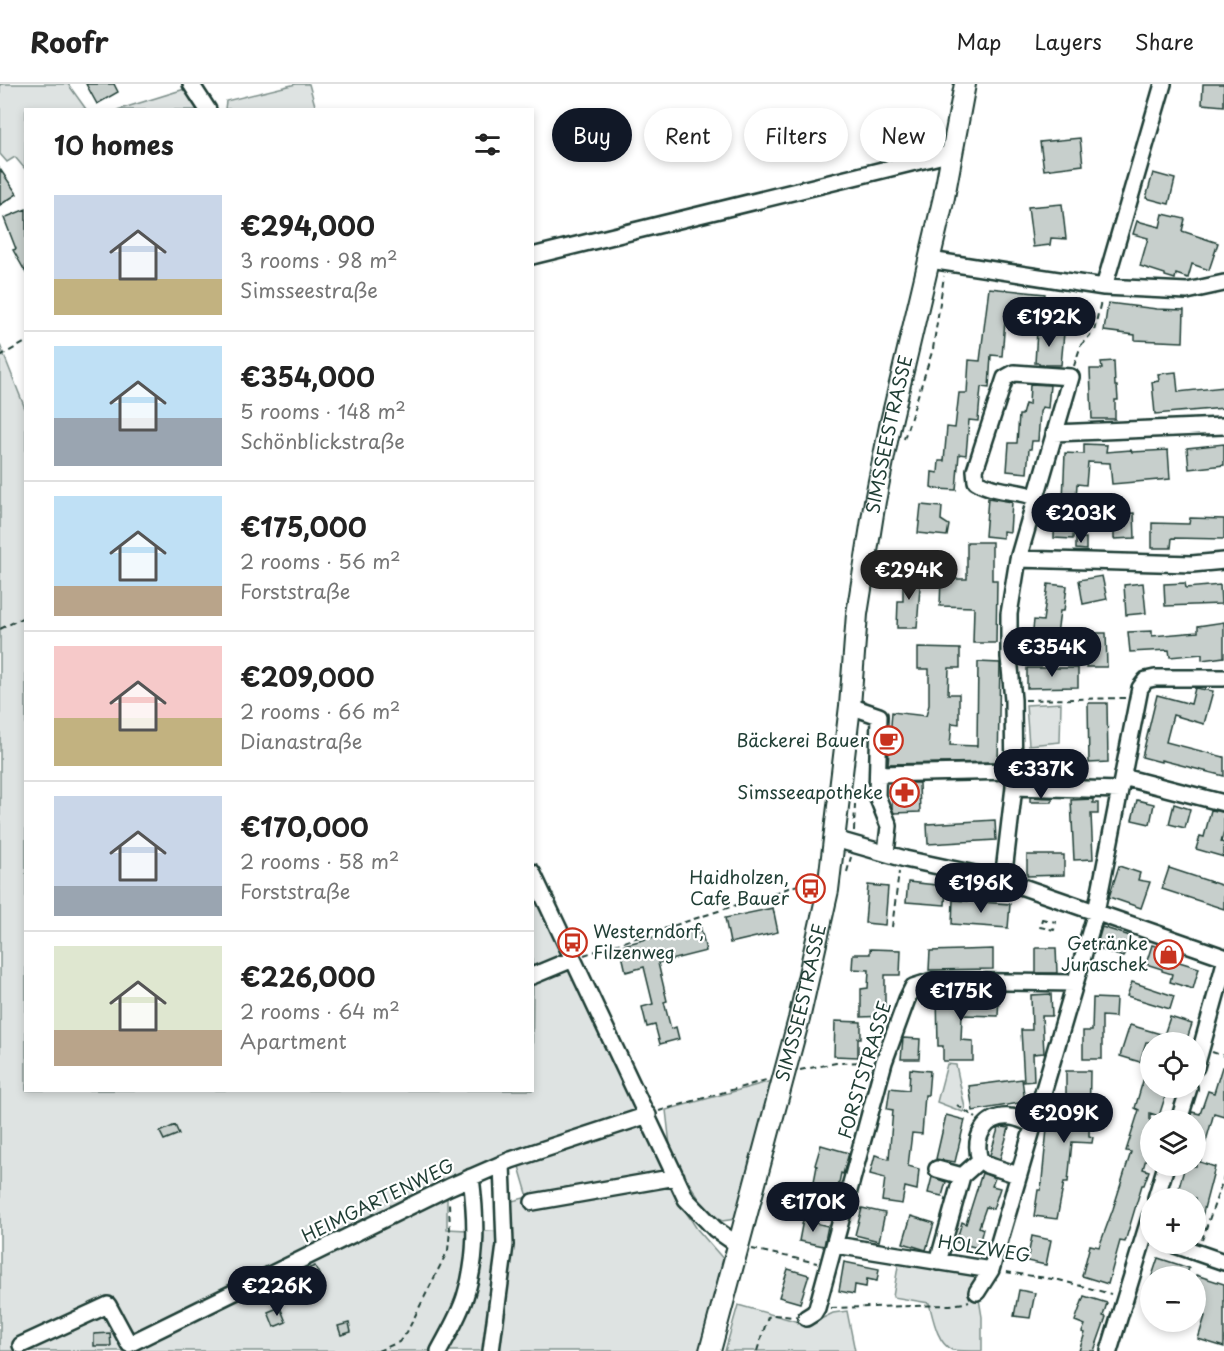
<!DOCTYPE html>
<meta charset="utf-8">
<style>
:root{--surface:#fff;--page:#f6f6f6;--text:#222;--muted:#767676;--line:#e0e0e0;--accent:#111827}
body{margin:0;font-family:"Playpen Sans",sans-serif;background:var(--page);color:var(--text);height:100vh;display:flex;flex-direction:column;font-size:22px;white-space:nowrap}
*{box-sizing:border-box;margin:0}
p{font-size:20px;color:var(--muted)}
.icon{flex:none;width:33px;height:33px;fill:none;stroke:currentColor;stroke-width:2;stroke-linecap:round;stroke-linejoin:round}
.map{position:relative;flex:1;overflow:hidden}
.drawer{position:absolute;left:24px;top:24px;width:510px;height:984px;display:flex;flex-direction:column;background:var(--surface);border-radius:0px;box-shadow:0 3px 9px #0003}
.drawer>*{flex:none}
.guide{position:absolute;left:552px;top:24px;width:570px;height:54px;display:flex;gap:12px}
.buttons{position:absolute;left:1140px;top:948px;display:grid;gap:12px}
.buttons a{display:grid;place-items:center;width:66px;height:66px;border-radius:50%;background:var(--surface);box-shadow:0 3px 9px #0003;font-size:30px}
.price{position:absolute;translate:-50% -51px;padding:0 14px;border-radius:21px;background:var(--accent);color:#fff;font-size:20px;line-height:39px;filter:drop-shadow(0 2px 3px #0008)}
.price::after{content:'';position:absolute;left:50%;top:36px;width:18px;height:14px;margin-left:-9px;background:inherit;clip-path:polygon(0 0,100% 0,50% 100%)}
.price.current{background:#222;color:#fff}
ul{padding:0;list-style:none}
li{display:flex;align-items:center;gap:18px;height:150px;padding:0 30px}
li+li{border-top:2px solid var(--line)}
li span{display:grid;place-items:center;flex:none;width:168px;height:120px;border-radius:0px;color:#555}
li>.icon{margin-inline-start:auto}
span .icon{width:72px;height:72px;fill:#fffc;stroke-width:1}
li b{font-size:26px}
h2{display:flex;justify-content:space-between;align-items:center;height:72px;padding:0 30px;font-size:26px}
.pill{padding:0 21px;border-radius:27px;background:var(--surface);box-shadow:0 3px 9px #0003;font-size:21px;line-height:54px}
.pill.current{background:var(--accent);color:#fff}
header{display:flex;align-items:center;gap:36px;box-sizing:border-box;height:84px;padding:0 30px;background:var(--surface);border-bottom:2px solid var(--line)}
header strong{font-size:28px}
nav{display:flex;gap:33px;margin-inline-start:auto;font-size:21px}
.map>svg:first-child{display:block}
</style>
<header>
<strong>Roofr</strong>
<nav><a>Map</a><a>Layers</a><a>Share</a></nav>
</header>
<div class="map">
<svg width="1224" height="1267" viewBox="0 0 1224 1267">
<rect width="100%" height="100%" fill="#fff"/>
<filter id="ink" filterUnits="userSpaceOnUse"><feTurbulence type="fractalNoise" baseFrequency=".0167" numOctaves="2"/><feDisplacementMap in="SourceGraphic" scale="12" xChannelSelector="R" yChannelSelector="G"/><feConvolveMatrix kernelMatrix="1 2 1 2 8 2 1 2 1" color-interpolation-filters="sRGB"/></filter>
<g filter="url(#ink)">
<path fill="#dee3e2" stroke="#7e908b" stroke-width="1.5" d="M0,0h68l18,25 -60,1 -1,59 -10,-12 -8,5 -7,-8z
M296,0h13l7,25h-91l1,-8z
M188,4l13,22h-84z
M0,261l26,66v679h506l1,-108 37,-16 68,139 -4,10 -109,33 -170,75 5,13 87,-42v35l60,3 1,-30 20,-5 -10,-34 123,-37 43,83 13,20 28,32 -23,90h-702z
M1061,619l-1,39 -31,3 -3,-40z
M532,806l29,63 -2,6 -23,12 -4,-8z
M947,980l9,1 9,43 -2,4 -26,-10z
M775,996l-39,139 -14,2 -18,-14 -33,-53 -5,-44z
M899,1176l76,15 7,42v34c-9,0 -22,0 -30,-1 -15,-7 -19,-32 -23,-47l-36,-6z
M738,1221l71,20 24,-12 14,-2 8,40h-130z"/>
<path fill="#c7cfcc" stroke="#1f3d34" stroke-width="1.5" d="M86,0h28l4,8 -21,12z
M1203,0h21v22l-22,-2z
M1080,54l3,27 -39,5 -4,-28z
M0,85l17,25 -17,11z
M1153,89l22,6 -6,25 -23,-6z
M1062,120l4,35 -15,-1 -1,7 -17,2 -5,-40z
M26,125v64l-13,-23 3,-1 -12,-31z
M1163,130l22,5 -3,12 36,12 -9,27 -17,-6 -4,14 -12,-4 -1,5 -10,-3v-2l-25,-8 8,-28 -15,-4 4,-13 23,6z
M989,204l56,6 -3,30 -37,-3 -3,35 -11,-1 -2,33 -8,-1 -3,34 -9,-1 -3,35 -7,-1 -3,36 -20,-1 -5,-2 1,-15 6,1 1,-12h5l3,-34 8,1 4,-35h8l2,-33 11,1z
M1108,219l49,6 27,1 -1,32 -48,-2v-5l-31,-4z
M1062,224l20,1v15l-20,-1z
M1037,247l27,2 -3,32h-22v-2h-4z
M1114,277l1,25h2l1,14h-3v19h-23l-2,-50h12l-1,-7z
M1176,288l2,20 46,-5v21l-69,6 -3,-32 7,-1 -1,-7z
M1030,300l20,1 -2,23 -6,-1 -2,5 -2,29h-6l-1,8h-2l-2,24 -20,-2 2,-28h8l2,-28h3l3,-11 4,1z
M1084,360l23,1 -1,7 25,-2 1,2 36,-2 2,29 -58,5 -2,-21 -22,-1 -2,23 -9,-1 -4,55 -19,-1 1,-29h5l1,-9h2l2,-47 19,1z
M1224,360v21l-35,4 -2,-21z
M988,414l24,4 -2,30 -7,-1v7l-18,-2z
M921,421l21,2 -1,13 8,5 -2,11 -29,-3z
M1134,429l1,25 -21,1v-25z
M1190,434l34,1v20l-52,-1 -1,10h-19v-25l37,1z
M1076,454h10v12l-10,-1z
M967,458h25v38h5l-1,63h-23l1,-36 -34,-1 1,-27h26z
M903,488l18,1 -4,55h-20l1,-27h5z
M1102,492l5,23 -24,5 -4,-24z
M1143,499l3,30 -20,2 -2,-30z
M1185,499l1,5 34,-3 1,19 -56,2 -1,-22z
M1048,500l19,2 -3,25h-4l-4,31 -24,-3 2,-19 9,1z
M1224,538v35l-22,3v-6l-32,3 -1,-7 -39,2 -2,-20 24,-1v5l46,-4v-6z
M1086,549h20l1,34h-21z
M918,564l42,1v19h-11l-1,26h11v30l-7,-1 -2,22 27,1 1,-84 22,1 -2,99 -110,2 4,-52 34,4 3,-11v-36h-11z
M1027,584h51v19l-51,1z
M1195,604l18,3 -9,33 -31,-9 -7,27 58,15v19l-63,-16v2l-19,-5 15,-62 34,9z
M1088,619h19l1,59 -19,1z
M1080,677v18l-49,-1 -1,-16z
M892,699h27l1,29 -26,1 -2,-5z
M1030,713l22,1v4h-22z
M1093,715v4h5v11h-7l2,45 -19,1 -3,-60z
M1137,716l17,4 -4,20 -18,-4z
M1174,720l16,5 -5,19 -16,-4z
M1211,726l13,2v19l-3,11 3,1v14l-28,-8 4,-13 4,1z
M995,736l1,20 -68,4 -1,-20z
M1027,771h37v20l-37,1z
M1119,782l21,7 -2,7 12,2 -9,26 -32,-11z
M1169,784l55,18v23l-62,-20z
M908,798l38,4 -1,19 -39,-3z
M868,801l20,2 -3,38 -20,-2z
M953,816l57,4 -2,24 -56,-4z
M773,824l5,24 -48,11 -5,-25z
M700,841l6,26 -48,12 9,38 -3,1 7,27 5,-2 3,12 -19,5 -5,-19 -8,2 -5,-20 11,-3 -9,-37 -18,5 -6,-26z
M1102,843l28,9 -7,21 -27,-9z
M1152,861l27,8 -3,8 23,7 -6,21 -23,-7 2,-8 -10,-3v-2l-16,-5z
M1036,864h20l1,25h-21z
M870,865l31,1 -1,25h-15v41l-24,1v-28l7,-1 1,-18 -17,-1 1,-15h17z
M993,865v20l-64,1 1,-19z
M1132,898l42,14 -4,13 -43,-13z
M937,910l62,1 -1,21 -36,-1 -1,25 12,1v20h-30v-15h-5z
M1051,910l1,22h-10l2,37 -11,1 1,27 -10,1 -3,-52h11l-1,-35z
M1093,914l23,1 -1,18 -13,-1v43h-19v-28h9z
M1170,933l22,7 -6,18h-40l-6,20 -20,-6 10,-31 34,10z
M835,937l26,1v16h-3v19l-24,-1z
M903,954l17,1 -1,20h-18z
M1148,980h2v24h18l-9,28 -9,-3v32l-7,24 6,2 -5,14h-2l-17,57 -5,-1 -12,43 -26,-8 8,-31 9,2 14,-38 18,-57 -5,-1 13,-41 -4,-2z
M1222,983l2,1v48l-10,-3 -14,49 15,5 -16,61h-3v-30h-20l9,-32h11v-46h-7l3,-8 8,2 8,-23 6,2z
M910,985l20,2 -2,24h-3l-3,39 -10,-1 -4,33 11,3 -2,21 -12,-3 -3,17 -20,-3 3,-23 -15,-4 5,-19 14,4 4,-49 -6,-1 3,-21 19,2z
M1066,987h24l-1,65 4,1 -1,6 -20,-1 -4,40h-4l-7,37 -23,-3 4,-26h3l6,-61 19,3z
M1022,995l3,23 -52,9 -4,-25z
M946,1031l19,5 -10,42 -19,-3z
M175,1041l4,9 -15,6 -4,-8z
M1003,1043l6,1 -9,31 -10,-4 8,-26z
M821,1061l28,8 -6,21 -2,-1 -7,34 -24,-4 7,-37 -2,-1z
M982,1089l13,5 -3,8 8,2 -7,21 -7,-2 -7,20 4,2 -5,19 -22,-6 6,-20 4,2z
M932,1093l14,5 -4,14 -14,-3z
M862,1124l23,5 -6,28 -24,-6z
M911,1132l23,7 -8,27 -23,-7z
M803,1136l25,6 -4,20 -25,-5z
M1032,1152l19,4 -5,25 -19,-4z
M1158,1174l31,10 -3,8h-34z
M844,1178l35,7 -2,12 -10,-2 -1,8 -11,-2 -1,9 -15,-3z
M315,1182l5,10 -21,9 -4,-11z
M788,1185l21,6 -9,28 -21,-6z
M1196,1191l28,9v63l-26,-8 7,-23 -9,-3z
M1019,1206l16,3 -5,25 -16,-2z
M1084,1212l23,7 -4,13 3,1 -12,34h-15l6,-18 -3,-1 3,-7 -10,-4z
M280,1223l6,15 -12,5 -6,-15z
M349,1239l2,9 -10,3 -3,-9z
M110,1249l1,13h-17v-12z"/>
<g fill="none" stroke-linecap="round" stroke-linejoin="round">
<defs>
<path id="minor" d="M191,0l17,26
M532,172l420,-103
M930,176l174,27 83,4 37,-8
M1104,203l59,-203
M1054,349l170,-7
M1018,475l174,5 32,-3
M850,622l29,10 -2,80 12,30 -3,27
M878,690l136,-3
M1123,693l101,26
M1014,703l106,3
M835,755l70,20 98,21 221,77
M532,788l154,327 29,30 23,16
M1003,796l11,-93 -1,-87 -4,-43v-43l9,-55 53,-182 -57,-4 -9,5 -30,92 1,11c17,11 40,9 59,16
M532,892l41,-17
M1196,983l28,-101
M1179,1036l10,-32
M937,1085l25,7 18,-16
M1018,1091l-31,-10 -7,-5c-7,-22 4,-45 30,-43 7,0 16,5 23,7
M1156,1114l10,-32
M533,1118l143,-25
M1172,1160l52,18
M836,1161l155,25
M938,1178l24,-86
M977,1208l14,-22 105,-358 44,-224 6,-8 9,-2h69
M806,1234l8,-5 3,-5 67,-246 23,-63 6,-12 19,-6 142,2
M21,1261l87,-40 21,39 320,-157 62,-27 137,-45
M439,1267c9,-17 20,-35 26,-54 13,-39 11,-80 6,-120
M491,1267l14,-106 -3,-81
M1109,1267l41,-134"/>
<g id="major">
<path id="s1" d="M710,1267l89,-332 29,-129 22,-184 7,-92 18,-113 15,-75 54,-229 21,-113"/>
</g>
</defs>
<use href="#minor" stroke="#1f3d34" stroke-width="20"/>
<use href="#major" stroke="#1f3d34" stroke-width="24"/>
<path stroke="#1f3d34" stroke-width="2" stroke-dasharray="6 4.5" stroke-linecap="butt" d="M0,272l26,-14
M1074,282l7,-21 13,-14 7,-30
M904,355l29,-90 11,-73
M0,545l26,-13
M1025,616l100,-2
M854,747l1,-27
M847,788l4,-15
M1042,835l14,3 -2,8 -14,-3z
M892,843l7,-55
M584,871l220,-72 10,-7
M1212,968l12,4
M800,986l36,-7 33,-1
M957,1021l19,13
M659,1027l107,-31
M1202,1156l22,-63
M752,1165l65,14
M1006,1188l53,8 52,14
M831,1224l119,-3 14,-2 5,-2
M378,1267l21,-9 8,-10 41,-82 2,-19 -1,-29
M757,1267l11,-34 6,-2 20,2"/>
<use href="#minor" stroke="#fff" stroke-width="15"/>
<use href="#major" stroke="#fff" stroke-width="20"/>
</g>
</g>
<defs>
<symbol id="cafe-ring" viewBox="-11 -11 22 22"><circle r="9.5" fill="#fff" stroke="#c8321e" stroke-width="1.5"/><path d="M-5.5-4.5H6V0H3Q3 3.5 0 3.5H-2.5Q-5.5 3.5-5.5 0ZM3-3.2v2h1.7v-2ZM-6 4.5H4V6H-6Z" fill="#c8321e"/></symbol>
<symbol id="pharmacy-ring" viewBox="-11 -11 22 22"><circle r="9.5" fill="#fff" stroke="#c8321e" stroke-width="1.5"/><path d="M-2-6h4v4h4v4h-4v4h-4v-4h-4v-4h4Z" fill="#c8321e"/></symbol>
<symbol id="bus-ring" viewBox="-11 -11 22 22"><circle r="9.5" fill="#fff" stroke="#c8321e" stroke-width="1.5"/><path d="M-5-6H5V4H4V6H2V4H-2V6H-4V4H-5ZM-3.5-4V0h7V-4ZM-3.5 1.2v1.5H-2V1.2ZM2 1.2v1.5H3.5V1.2Z" fill="#c8321e"/></symbol>
<symbol id="shop-ring" viewBox="-11 -11 22 22"><circle r="9.5" fill="#fff" stroke="#c8321e" stroke-width="1.5"/><path d="M-5-2.5h2.3a2.7 3.5 0 0 1 5.4 0H5L5.5 6h-11ZM-1.5-2.5h3a1.5 2.3 0 0 0-3 0Z" fill="#c8321e"/></symbol>
</defs>
<g fill-rule="evenodd">
<use href="#cafe-ring" x="872" y="640" width="33" height="33"/>
<use href="#pharmacy-ring" x="888" y="692" width="33" height="33"/>
<use href="#bus-ring" x="794" y="788" width="33" height="33"/>
<use href="#bus-ring" x="556" y="842" width="33" height="33"/>
<use href="#shop-ring" x="1152" y="854" width="33" height="33"/>
</g>
<g text-anchor="middle" stroke-width="4.5" stroke-linejoin="round" paint-order="stroke">
<g font-size="18" fill="#1f3d34" stroke="#fff">
<text dy="6" stroke="none"><textPath href="#s1" startOffset="936">SIMSSEESTRASSE</textPath></text>
<text dy="6" stroke="none"><textPath href="#s1" startOffset="360">SIMSSEESTRASSE</textPath></text>
<text transform="translate(865 986) rotate(-73)" y="6">FORSTSTRASSE</text>
<text transform="translate(378 1117) rotate(-26)" y="6">HEIMGARTENWEG</text>
<text transform="translate(984 1165) rotate(9)" y="6">HOLZWEG</text>
</g>
<g font-size="18" fill="#1f3d34" stroke="#fff" text-anchor="end">
<text x="868" y="663">Bäckerei Bauer</text>
<text x="883" y="715">Simsseeapotheke</text>
<text x="789" y="800">Haidholzen,<tspan x="789" dy="21">Cafe Bauer</tspan></text>
<text x="593" y="854" text-anchor="start">Westerndorf,<tspan x="593" dy="21">Filzenweg</tspan></text>
<text x="1148" y="866">Getränke<tspan x="1148" dy="21">Juraschek</tspan></text>
</g>
</g>
</svg>
<div class="buttons">
<a><svg class="icon" aria-label="locate" viewBox="0 0 24 24"><circle cx="12" cy="12" r="6"/><path d="M12 2v4M12 18v4M2 12h4M18 12h4"/></svg></a>
<a><svg class="icon" aria-label="layers" viewBox="0 0 24 24"><path d="M12 4l9 5-9 5-9-5zM3 14l9 5 9-5"/></svg></a>
<a>+</a>
<a>−</a>
</div>
<b class="price" style="left:1049px;top:264px">€192K</b>
<b class="price" style="left:1081px;top:460px">€203K</b>
<b class="price current" style="left:909px;top:517px">€294K</b>
<b class="price" style="left:1052px;top:594px">€354K</b>
<b class="price" style="left:1041px;top:716px">€337K</b>
<b class="price" style="left:981px;top:830px">€196K</b>
<b class="price" style="left:961px;top:938px">€175K</b>
<b class="price" style="left:1064px;top:1060px">€209K</b>
<b class="price" style="left:813px;top:1149px">€170K</b>
<b class="price" style="left:277px;top:1233px">€226K</b>
<div class="guide">
<a class="pill current">Buy</a>
<a class="pill">Rent</a>
<a class="pill">Filters</a>
<a class="pill">New</a>
</div>
<section class="drawer">
<h2>10 homes<svg class="icon" aria-label="filters" viewBox="0 0 24 24"><path d="M4 7h16M4 17h16"/><circle cx="9" cy="7" r="2"/><circle cx="15" cy="17" r="2"/></svg></h2>
<ul>
<li><span style="background:linear-gradient(#c9d6e8 70%,#c2b280 0)"><svg class="icon" aria-label="home" viewBox="0 0 24 24"><path d="M3 11l9-7 9 7M6 9v11h12V9"/></svg></span><div><b>€294,000</b><p>3 rooms · 98 m²</p><p>Simsseestraße</p></div></li>
<li><span style="background:linear-gradient(#bfe0f5 60%,#9aa5b1 0)"><svg class="icon" aria-label="home" viewBox="0 0 24 24"><path d="M3 11l9-7 9 7M6 9v11h12V9"/></svg></span><div><b>€354,000</b><p>5 rooms · 148 m²</p><p>Schönblickstraße</p></div></li>
<li><span style="background:linear-gradient(#bfe0f5 75%,#b9a48a 0)"><svg class="icon" aria-label="home" viewBox="0 0 24 24"><path d="M3 11l9-7 9 7M6 9v11h12V9"/></svg></span><div><b>€175,000</b><p>2 rooms · 56 m²</p><p>Forststraße</p></div></li>
<li><span style="background:linear-gradient(#f6c9c9 60%,#c2b280 0)"><svg class="icon" aria-label="home" viewBox="0 0 24 24"><path d="M3 11l9-7 9 7M6 9v11h12V9"/></svg></span><div><b>€209,000</b><p>2 rooms · 66 m²</p><p>Dianastraße</p></div></li>
<li><span style="background:linear-gradient(#c9d6e8 75%,#9aa5b1 0)"><svg class="icon" aria-label="home" viewBox="0 0 24 24"><path d="M3 11l9-7 9 7M6 9v11h12V9"/></svg></span><div><b>€170,000</b><p>2 rooms · 58 m²</p><p>Forststraße</p></div></li>
<li><span style="background:linear-gradient(#dfe7d0 70%,#b9a48a 0)"><svg class="icon" aria-label="home" viewBox="0 0 24 24"><path d="M3 11l9-7 9 7M6 9v11h12V9"/></svg></span><div><b>€226,000</b><p>2 rooms · 64 m²</p><p>Apartment</p></div></li>
</ul>
</section>
</div>
